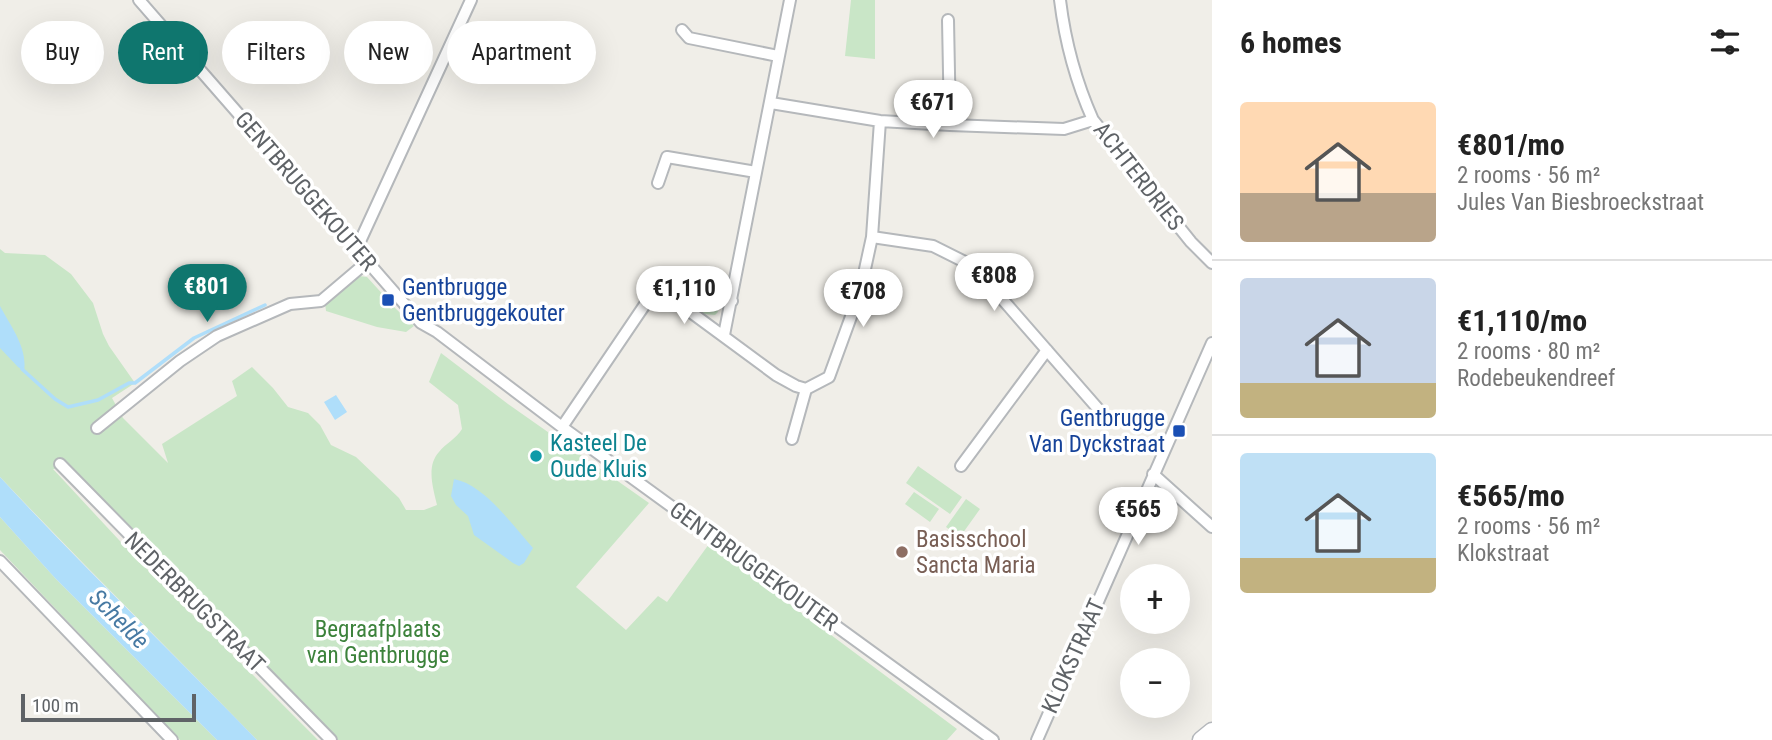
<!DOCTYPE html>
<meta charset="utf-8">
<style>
:root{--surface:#fff;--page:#f6f6f6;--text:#222;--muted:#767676;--line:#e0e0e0;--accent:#0f766e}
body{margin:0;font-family:"Roboto Condensed",sans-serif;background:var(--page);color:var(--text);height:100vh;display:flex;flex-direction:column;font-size:26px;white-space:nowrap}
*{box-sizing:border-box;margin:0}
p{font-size:23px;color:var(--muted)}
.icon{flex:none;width:38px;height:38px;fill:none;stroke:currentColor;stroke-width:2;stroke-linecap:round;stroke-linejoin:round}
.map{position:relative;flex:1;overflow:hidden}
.sheet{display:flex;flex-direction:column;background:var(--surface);width:560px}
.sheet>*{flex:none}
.banner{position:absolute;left:21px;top:21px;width:665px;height:63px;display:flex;gap:14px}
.tools{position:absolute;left:1120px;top:564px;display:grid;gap:14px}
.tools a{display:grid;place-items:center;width:70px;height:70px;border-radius:50%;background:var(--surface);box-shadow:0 7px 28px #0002;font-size:35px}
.scale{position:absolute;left:21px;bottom:18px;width:175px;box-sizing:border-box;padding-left:7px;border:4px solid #5f6367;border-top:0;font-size:19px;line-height:24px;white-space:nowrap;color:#5f6367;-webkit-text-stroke:5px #fff;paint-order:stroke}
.price{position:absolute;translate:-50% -60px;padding:0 16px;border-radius:24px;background:#fff;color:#222;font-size:23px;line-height:46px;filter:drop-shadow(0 2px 4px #0008)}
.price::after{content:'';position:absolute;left:50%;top:42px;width:21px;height:16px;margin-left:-10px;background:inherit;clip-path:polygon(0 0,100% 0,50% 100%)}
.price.selected{background:var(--accent);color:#fff}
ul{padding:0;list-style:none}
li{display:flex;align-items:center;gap:21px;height:175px;padding:0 28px}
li+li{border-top:2px solid var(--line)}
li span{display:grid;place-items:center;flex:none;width:196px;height:140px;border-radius:7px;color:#555}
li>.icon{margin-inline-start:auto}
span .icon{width:84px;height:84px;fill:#fffc;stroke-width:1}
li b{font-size:30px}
h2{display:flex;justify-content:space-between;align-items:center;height:84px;padding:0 28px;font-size:30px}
.chip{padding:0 24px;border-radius:32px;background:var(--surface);box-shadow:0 7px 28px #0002;font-size:24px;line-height:63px}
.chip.selected{background:var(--accent);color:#fff}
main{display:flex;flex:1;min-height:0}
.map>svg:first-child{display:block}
</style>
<main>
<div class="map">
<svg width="1212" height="740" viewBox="0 0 1212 740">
<rect width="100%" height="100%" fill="#f0eee8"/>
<path fill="#c9e6c7" d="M851,0h24v59l-30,-3z
M0,249l5,4 40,2 26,19 22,29 10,31 6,12 26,37 -23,15 11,20 45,45 -6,-19 75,-48 -5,-15 20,-14 21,21 15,19 20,6 12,12 11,20 25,12 43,41 7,12h18l13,-5c-4,-17 -11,-39 2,-53 7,-9 17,-13 23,-23l-4,-24 -29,-23 12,-29 67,51 141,99 -73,84 50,43 32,-34 9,6 42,-58 248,185 -10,11h-609l-268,-272 -17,1 79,85 186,186h-61c-85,-88 -173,-174 -257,-263z
M359,276l8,1 21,23 -2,3 5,6 3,-2 20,19 -8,6 -29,-5 -51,-16 -1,-8z
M685,297l31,7 2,8 -3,3 -11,-1 -22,-13v-3z
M918,466l44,31 -12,17 -44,-31z
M914,492l25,17 -9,13 -25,-18z
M966,499l14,10 -20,28 -14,-10z
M0,517l55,61 162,162h-37l-180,-190z"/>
<path fill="#afdefa" d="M0,306c10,19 28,42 24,65l-6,-4 -18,-19z
M336,395l11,17 -12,8 -11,-18z
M0,477c83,90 172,175 257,263h-40l-162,-162 -55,-61z
M454,479c31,6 58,46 79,69l-9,15 -5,3 -6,-3 -39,-28 -6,-19 -12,-11 -5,-9z"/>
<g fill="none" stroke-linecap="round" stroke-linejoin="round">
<path stroke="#afdefa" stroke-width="3.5" d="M22,369l33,30 13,8 30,-7 31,-17h6l59,-45 71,-33"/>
<defs>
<path id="street" d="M139,0l282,323 16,9 125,95 431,313
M1060,0c5,41 16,82 33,120l98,122 21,21
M948,20l2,105
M682,30l7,8 89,18
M771,103l109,18 70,4 114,4 29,-9
M658,183l9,-26 89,15
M872,237l61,9 34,17 23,22 110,126
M356,250l115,-250
M662,291l114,84 20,11 10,3 23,-12 31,-85 12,-55 8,-116
M724,335l66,-335
M562,427l86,-127 16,-11 8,-1 60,13
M97,428l83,-67 37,-25 73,-32 31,-3 46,-39
M792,439l14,-50
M60,464l271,276
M961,466l86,-116
M1153,474l59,53
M0,561l172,179
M1037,740l175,-397"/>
<path id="secondary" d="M1201,740l11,-9"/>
</defs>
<use href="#street" stroke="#b5b8bb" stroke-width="14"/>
<use href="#secondary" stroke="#b4b7bb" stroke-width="19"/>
<use href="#street" stroke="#fff" stroke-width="10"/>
<use href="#secondary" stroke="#fff" stroke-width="16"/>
</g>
<g fill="#1a4fb4" stroke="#fff" stroke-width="2.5">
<rect x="381" y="293" width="14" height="14" rx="3.5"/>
<rect x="1172" y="424" width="14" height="14" rx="3.5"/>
</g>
<circle fill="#0f9aa8" stroke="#fff" stroke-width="2.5" cx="536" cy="456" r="7"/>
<circle fill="#8d6e63" stroke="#fff" stroke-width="2.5" cx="902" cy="552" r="7"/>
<g text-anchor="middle" stroke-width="7" stroke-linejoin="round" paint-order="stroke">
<g font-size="23" fill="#5f6367" stroke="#fff">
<text transform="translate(1139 176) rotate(52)" y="8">ACHTERDRIES</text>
<text transform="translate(306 191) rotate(49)" y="8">GENTBRUGGEKOUTER</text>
<text transform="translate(754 566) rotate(36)" y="8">GENTBRUGGEKOUTER</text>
<text transform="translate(195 602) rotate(45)" y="8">NEDERBRUGSTRAAT</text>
<text transform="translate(1073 656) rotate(-66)" y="8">KLOKSTRAAT</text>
</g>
<g font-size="23" fill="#164399" stroke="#fff" text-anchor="start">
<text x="402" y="295">Gentbrugge<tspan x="402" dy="26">Gentbruggekouter</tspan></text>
<text x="1165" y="426" text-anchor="end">Gentbrugge<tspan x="1165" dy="26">Van Dyckstraat</tspan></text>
</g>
<g font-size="23" fill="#0d838f" stroke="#fff" text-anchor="start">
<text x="550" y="451">Kasteel De<tspan x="550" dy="26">Oude Kluis</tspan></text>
</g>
<g font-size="23" fill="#785e54" stroke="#fff" text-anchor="start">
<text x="916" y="547">Basisschool<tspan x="916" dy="26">Sancta Maria</tspan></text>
</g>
<g font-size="23" fill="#3c823b" stroke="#fff">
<text x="378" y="637">Begraafplaats<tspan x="378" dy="26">van Gentbrugge</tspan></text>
</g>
<g font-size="24" font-style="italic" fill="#477aa3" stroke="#fff">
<text transform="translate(119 619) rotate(45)" y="8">Schelde</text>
</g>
</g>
</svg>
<div class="tools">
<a>+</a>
<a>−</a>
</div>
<div class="scale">100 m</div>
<b class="price" style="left:933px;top:140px">€671</b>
<b class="price" style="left:994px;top:313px">€808</b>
<b class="price selected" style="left:207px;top:324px">€801</b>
<b class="price" style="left:684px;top:326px">€1,110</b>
<b class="price" style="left:863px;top:329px">€708</b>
<b class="price" style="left:1138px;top:547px">€565</b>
<div class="banner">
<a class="chip">Buy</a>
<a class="chip selected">Rent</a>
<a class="chip">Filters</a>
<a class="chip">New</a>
<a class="chip">Apartment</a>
</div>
</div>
<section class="sheet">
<h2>6 homes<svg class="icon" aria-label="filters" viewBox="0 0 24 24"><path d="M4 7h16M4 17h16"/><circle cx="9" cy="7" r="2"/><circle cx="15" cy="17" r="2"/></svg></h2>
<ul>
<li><span style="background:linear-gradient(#ffd9b3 65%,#b9a48a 0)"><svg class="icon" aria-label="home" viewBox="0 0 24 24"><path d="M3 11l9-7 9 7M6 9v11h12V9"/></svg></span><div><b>€801/mo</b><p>2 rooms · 56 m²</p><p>Jules Van Biesbroeckstraat</p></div></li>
<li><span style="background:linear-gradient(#c9d6e8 75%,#c2b280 0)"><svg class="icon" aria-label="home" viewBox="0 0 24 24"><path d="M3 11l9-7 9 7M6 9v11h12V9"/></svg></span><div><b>€1,110/mo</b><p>2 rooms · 80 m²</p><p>Rodebeukendreef</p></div></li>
<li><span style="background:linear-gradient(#bfe0f5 75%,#c2b280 0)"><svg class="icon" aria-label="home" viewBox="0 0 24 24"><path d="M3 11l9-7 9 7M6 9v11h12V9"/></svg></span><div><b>€565/mo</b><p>2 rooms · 56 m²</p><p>Klokstraat</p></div></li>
</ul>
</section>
</main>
